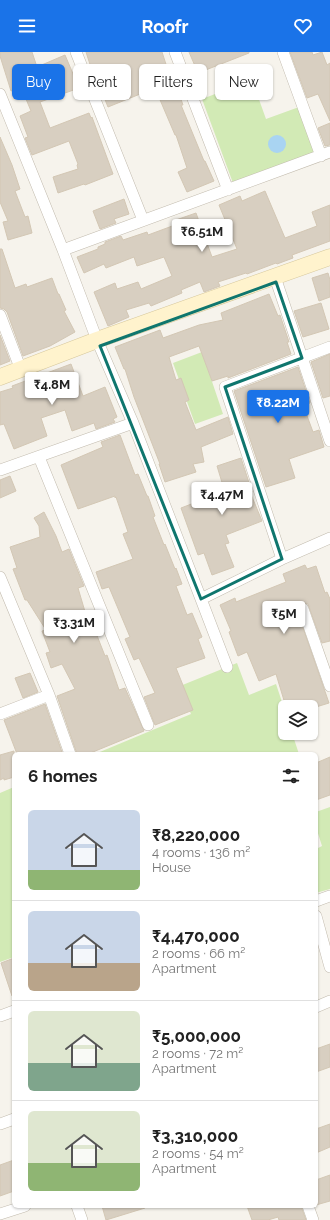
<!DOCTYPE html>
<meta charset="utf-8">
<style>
:root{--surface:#fff;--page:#f6f6f6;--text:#222;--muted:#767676;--line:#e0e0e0;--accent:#1a73e8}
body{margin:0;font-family:Raleway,sans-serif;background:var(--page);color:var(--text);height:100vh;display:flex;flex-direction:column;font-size:15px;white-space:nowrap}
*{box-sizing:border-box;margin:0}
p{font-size:13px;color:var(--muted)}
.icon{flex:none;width:22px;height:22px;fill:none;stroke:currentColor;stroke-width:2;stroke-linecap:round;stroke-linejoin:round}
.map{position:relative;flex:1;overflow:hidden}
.panel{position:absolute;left:12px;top:700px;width:306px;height:456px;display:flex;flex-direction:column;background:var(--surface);border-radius:6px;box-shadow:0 1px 3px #0004}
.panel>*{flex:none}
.guide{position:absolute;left:12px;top:12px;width:306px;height:36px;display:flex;gap:8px}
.fabs{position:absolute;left:278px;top:648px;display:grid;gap:8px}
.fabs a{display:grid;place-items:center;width:40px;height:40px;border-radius:6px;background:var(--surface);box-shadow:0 1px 3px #0004;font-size:20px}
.price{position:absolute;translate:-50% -34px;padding:0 9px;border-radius:4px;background:#fff;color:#222;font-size:13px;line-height:26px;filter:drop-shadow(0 1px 2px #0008)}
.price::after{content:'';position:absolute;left:50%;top:24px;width:12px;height:9px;margin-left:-6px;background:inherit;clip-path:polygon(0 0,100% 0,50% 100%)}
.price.current{background:var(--accent);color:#fff}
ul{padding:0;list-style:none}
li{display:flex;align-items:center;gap:12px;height:100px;padding:0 16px}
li+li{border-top:1px solid var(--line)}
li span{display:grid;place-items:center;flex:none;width:112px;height:80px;border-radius:6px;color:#555}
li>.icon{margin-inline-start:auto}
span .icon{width:48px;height:48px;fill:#fffc;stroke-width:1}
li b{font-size:17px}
h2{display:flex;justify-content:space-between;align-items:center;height:48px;padding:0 16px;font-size:17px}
.pill{padding:0 14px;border-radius:6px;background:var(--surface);box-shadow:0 1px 3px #0004;font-size:14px;line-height:36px}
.pill.current{background:var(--accent);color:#fff}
header{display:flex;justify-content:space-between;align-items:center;height:52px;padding:0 16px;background:var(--accent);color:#fff;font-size:18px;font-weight:700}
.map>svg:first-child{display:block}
</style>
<header><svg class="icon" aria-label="menu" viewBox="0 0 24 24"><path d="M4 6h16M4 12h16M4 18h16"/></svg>Roofr<svg class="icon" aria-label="heart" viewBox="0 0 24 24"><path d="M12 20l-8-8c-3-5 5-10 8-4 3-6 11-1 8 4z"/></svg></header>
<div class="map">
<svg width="330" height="1168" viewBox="0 0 330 1168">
<rect width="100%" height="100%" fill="#f6f3ec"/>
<path fill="#d2eab5" d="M252,28l14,39 33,-12 17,45 -83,31 -31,-84z
M202,300l21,62 -28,10 -22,-61z
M237,611l12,32 27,-11 9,27v22h7l7,21h-204l96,-40 -11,-28z
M14,735v170l-14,5v-169z
M330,755v82l-14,4v-44l6,-3 -6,-19v-15z"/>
<path fill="#a9d4f2" d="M268 92a9 9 0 1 1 18 0a9 9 0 1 1-18 0Z"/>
<path fill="#d8cfc1" stroke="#d3c7b4" d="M0,0h32l5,15 28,-12 14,33 -39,14 10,26 39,-15 2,5 1,-1 21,57 -28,11 -1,-1 -26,9 -5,-16 25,-8 -1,-4 1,-1 -9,-23 -37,14 -7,-17 3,-1 -8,-21 11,-5 -10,-24 -10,4 -11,-35z
M86,0h76l13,40 3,-1 5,14h-2l23,56h1l9,20 -27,11 -9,-20 9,-4 -11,-33h-1l-20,-47 -47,19 -10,-25 -2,1z
M189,0h60v1l-51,20z
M290,0h22l1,3 9,-3 5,13 3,-2v58l-12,-27 -11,4z
M330,71v22l-5,1 -7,-18z
M0,85l12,28 8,24 -5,2 10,26 3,-1 4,17 -24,7 -5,-18 5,-1 -8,-19z
M265,139l20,47 32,-12 -5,-14 18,-7v36l-38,14 1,3 -16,6 -1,-1 -29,11 -1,-1 -28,9 2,4 -16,6 -4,-10 -19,8 1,3 -31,13 -2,-3 -23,7 3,7 -21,9 -14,-34 21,-9 2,6 21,-7 3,7 31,-13 -8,-19 -27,9 -3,-9 -28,11 -2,-4 -20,9 -7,-16 21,-8v-2l7,-3v-2l16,-6 2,4 24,-8 1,3 27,-10 -2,-4 23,-8 16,44 25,-8 -18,-44 21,-9 2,5z
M124,147l5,15 -15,5 2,4 -16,6 -7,-18z
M0,197h2l13,39 11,-4 1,3 25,-9 6,16h1l7,16 -2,1 11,21 -25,14 -27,10 -16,-44 -3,-3 -4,-1z
M328,221l2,7v17l-11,4 -7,-23z
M269,242l9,22 2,-1 9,27h-2l4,12 -63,24v-2l-16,5 -13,-35 -30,11 7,23 5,-2 8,22 -4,2 11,28 32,-13 5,17 -32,13 3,15 -11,2 3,8 -31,10 -6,-18h1l-26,-67 -9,-28h-1l-9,-22 45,-17 3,8 36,-13 24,-5 -2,-7z
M321,251l8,26 -26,8 -9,-26z
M0,283l10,26 -10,4z
M330,302v42l-7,2 -12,-36z
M71,312l12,32 22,-9 12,30 -4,2 2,3 -19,7 -2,-6 -22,8 -7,-21 -24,8 6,18 -33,13 -10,-25 -4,1v-33l13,-4 -1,-2z
M298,315l12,36 -7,2 10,27 6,-2 5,17 -35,12 6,19 -29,9 -32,-96z
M120,383l15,40 3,-1 9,22h1l7,20 -2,1 11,28 1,-1 10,25 1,-1 6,16 -6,2 11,29 5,-2 10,24 -4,2 7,19 -29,10 17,42 -38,15 -11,-28 11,-4 -16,-35 -5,2 -9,-21 5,-2 -21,-50 -7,2 -6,-17 37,-13 -10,-25 5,-2 -12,-35 -1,1v-2l-37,13 -17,-44 42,-18 -2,-5z
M241,406l11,34h-2l12,29 -36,14 3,8 -4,1 9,23 -22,8 -8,-22 -6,2 -17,-47 39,-15v-2l4,-2 -7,-23z
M10,424l6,15 -16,7v-18z
M44,460l12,24 6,16 7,-3 15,37 -6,2 8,27 2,-1 7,20 1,-1 9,23 2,-1 12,35 6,-2 19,43 -56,23h-11l-20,-58 18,-7 -13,-25 -11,4 -5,-15 4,-1 -8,-21 4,-1 -19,-30h-2l-12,-31 4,-1 -7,-21 30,-10 -1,-11 -5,-8z
M305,513l2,4 9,-3 9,27 2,-1 3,7v42l-8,2 -14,-39 -7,-2 -3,2 -2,4 33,95 -13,4h-30l-10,-33 -17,7 -12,-29 -9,4 -9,-24 2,-1 -11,-26 15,-7 1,4 50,-20 -3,-8z
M30,621l8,19 -15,6 -8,-20z
M45,652l17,48 -6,2h-39l-13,-34z
M14,699v26l-10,3v-2l-4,2v-25z
M330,705v38l-14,5v-37z
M14,906v37l-2,1 -11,-33z
M330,992v23l-14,5v-23z
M330,1072v23l-14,6v-24z
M14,1108v31l-14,5v-31z
M330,1123v26l-14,4v-25z
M102,1154h42l1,2 -39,12z
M247,1154h54l5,14h-27l-1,-3 -10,3h-16z"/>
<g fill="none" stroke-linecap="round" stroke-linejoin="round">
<defs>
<path id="street" d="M76,0l67,168
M175,0l53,138
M283,0l38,104
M0,42l63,156 34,90 36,83 68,176
M63,198l267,-98
M275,225l55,164
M0,263l21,55
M39,405l109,268
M0,418l133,-47
M282,507l-57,-172 105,-40
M0,525l49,118 21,59
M303,557l27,77
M227,615l-26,-68 81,-40 48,-21
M0,662l49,-19
M316,849l14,-5
M316,864l14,51
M316,955l14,-6
M0,964l14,-5
M0,1072l14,-5
M77,1154l5,14
M308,1154l5,14
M0,1162l25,-8"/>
<path id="secondary" d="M0,325l97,-37 233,-83"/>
</defs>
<use href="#street" stroke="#c2bbae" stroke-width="12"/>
<use href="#secondary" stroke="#d6c79b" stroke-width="17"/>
<use href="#street" stroke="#fff" stroke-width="11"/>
<use href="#secondary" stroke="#fff3cd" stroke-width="16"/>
</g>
<path fill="none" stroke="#0f766e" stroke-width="3" stroke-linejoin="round" d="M276,230l26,76 -77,29 57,172 -81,40 -101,-253z"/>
</svg>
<div class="fabs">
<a><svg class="icon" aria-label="layers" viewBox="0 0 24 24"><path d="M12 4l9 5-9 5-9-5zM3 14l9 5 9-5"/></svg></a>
</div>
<b class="price" style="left:202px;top:201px">₹6.51M</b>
<b class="price" style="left:52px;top:354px">₹4.8M</b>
<b class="price current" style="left:278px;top:372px">₹8.22M</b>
<b class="price" style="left:222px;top:464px">₹4.47M</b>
<b class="price" style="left:284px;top:583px">₹5M</b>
<b class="price" style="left:74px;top:592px">₹3.31M</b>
<div class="guide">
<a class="pill current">Buy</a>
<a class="pill">Rent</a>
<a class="pill">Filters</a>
<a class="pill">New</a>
</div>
<section class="panel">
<h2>6 homes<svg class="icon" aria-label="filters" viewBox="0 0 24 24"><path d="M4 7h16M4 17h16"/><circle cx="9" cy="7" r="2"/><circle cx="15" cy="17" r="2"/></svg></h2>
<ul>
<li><span style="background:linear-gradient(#c9d6e8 75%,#8fb573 0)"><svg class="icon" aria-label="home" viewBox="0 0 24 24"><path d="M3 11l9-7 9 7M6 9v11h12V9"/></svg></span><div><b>₹8,220,000</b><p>4 rooms · 136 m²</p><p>House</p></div></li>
<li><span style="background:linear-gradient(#c9d6e8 65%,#b9a48a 0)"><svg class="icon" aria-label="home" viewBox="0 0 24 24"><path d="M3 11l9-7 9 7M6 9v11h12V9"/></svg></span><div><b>₹4,470,000</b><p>2 rooms · 66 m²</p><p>Apartment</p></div></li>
<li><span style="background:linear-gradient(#dfe7d0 65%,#7fa58c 0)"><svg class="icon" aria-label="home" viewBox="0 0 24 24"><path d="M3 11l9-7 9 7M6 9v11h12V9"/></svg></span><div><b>₹5,000,000</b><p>2 rooms · 72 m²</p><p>Apartment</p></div></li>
<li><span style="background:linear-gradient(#dfe7d0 65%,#8fb573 0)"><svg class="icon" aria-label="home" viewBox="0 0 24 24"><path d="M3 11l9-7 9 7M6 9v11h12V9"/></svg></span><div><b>₹3,310,000</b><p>2 rooms · 54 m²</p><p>Apartment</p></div></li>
</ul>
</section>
</div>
